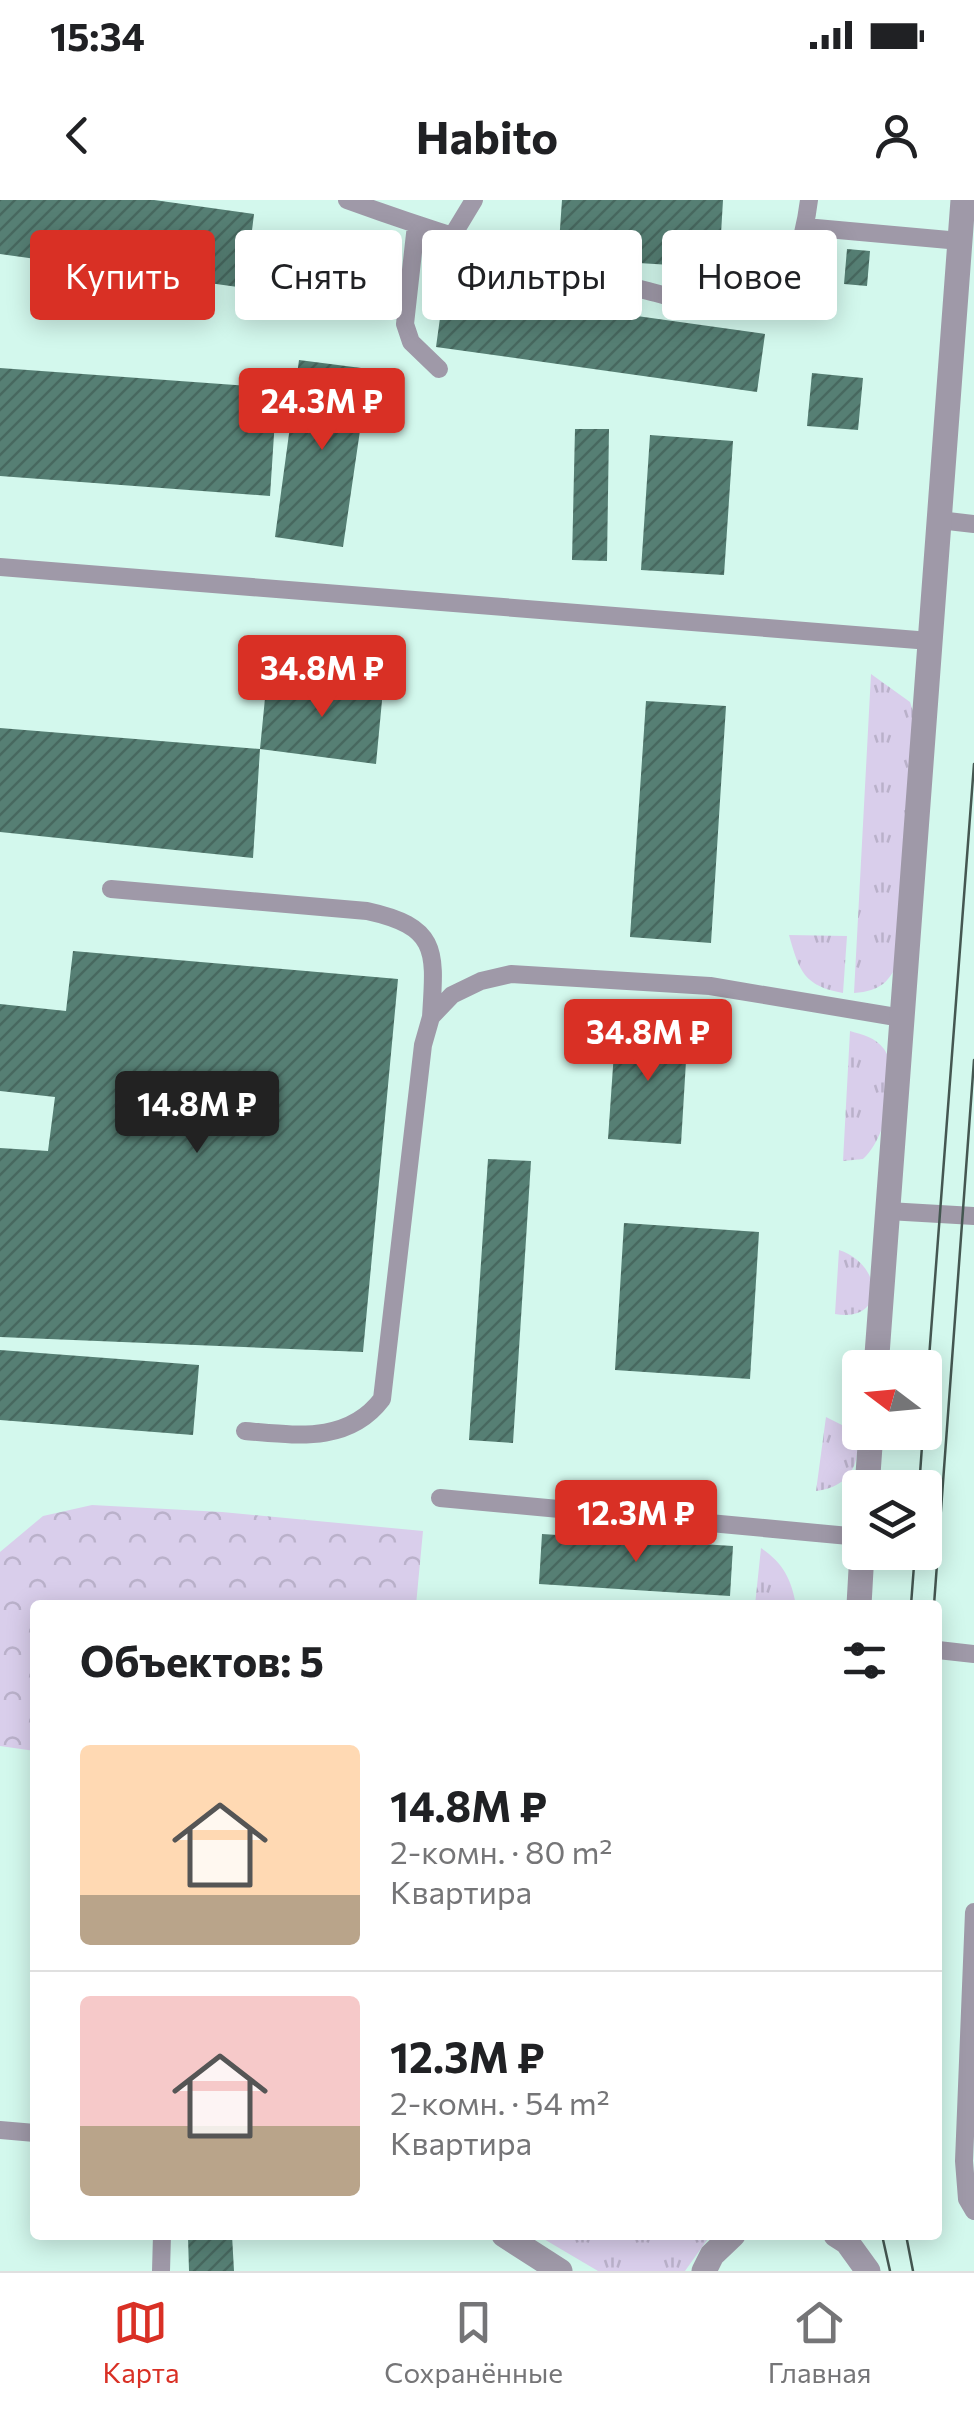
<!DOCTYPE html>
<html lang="ru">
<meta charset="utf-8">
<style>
:root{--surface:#fff;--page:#f2f2f2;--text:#202124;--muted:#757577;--line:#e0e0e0;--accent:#d93025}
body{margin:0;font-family:Commissioner,sans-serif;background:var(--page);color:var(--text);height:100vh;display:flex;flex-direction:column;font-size:38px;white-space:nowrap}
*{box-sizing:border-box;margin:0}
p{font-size:32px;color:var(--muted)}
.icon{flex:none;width:55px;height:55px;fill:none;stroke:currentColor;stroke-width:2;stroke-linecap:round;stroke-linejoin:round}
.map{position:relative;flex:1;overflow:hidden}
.side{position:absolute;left:30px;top:1400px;width:912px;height:640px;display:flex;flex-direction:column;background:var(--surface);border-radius:10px;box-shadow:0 5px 25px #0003}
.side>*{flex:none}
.hud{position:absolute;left:30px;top:30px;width:915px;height:90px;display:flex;gap:20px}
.needle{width:65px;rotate:286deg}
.buttons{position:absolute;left:842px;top:1150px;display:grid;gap:20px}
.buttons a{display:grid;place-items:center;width:100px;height:100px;border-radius:10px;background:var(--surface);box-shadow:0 5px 25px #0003;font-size:50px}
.price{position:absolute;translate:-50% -85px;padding:0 22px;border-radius:10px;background:var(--accent);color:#fff;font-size:32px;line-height:65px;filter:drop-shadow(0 2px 5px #0008)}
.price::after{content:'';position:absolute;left:50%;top:60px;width:30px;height:22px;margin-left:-15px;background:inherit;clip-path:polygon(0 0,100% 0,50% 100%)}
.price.current{background:#222;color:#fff}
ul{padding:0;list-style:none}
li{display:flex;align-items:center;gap:30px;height:250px;padding:0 50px}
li+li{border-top:2px solid var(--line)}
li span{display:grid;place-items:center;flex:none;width:280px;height:200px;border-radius:10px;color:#555}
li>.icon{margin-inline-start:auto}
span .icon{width:120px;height:120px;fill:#fffc;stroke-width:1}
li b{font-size:42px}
h2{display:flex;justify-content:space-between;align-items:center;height:120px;padding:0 50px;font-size:42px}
.pill{padding:0 35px;border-radius:10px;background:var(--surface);box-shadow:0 5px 25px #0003;font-size:35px;line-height:90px}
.pill.current{background:var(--accent);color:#fff}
.status{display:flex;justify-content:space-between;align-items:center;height:70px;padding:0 50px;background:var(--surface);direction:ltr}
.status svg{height:28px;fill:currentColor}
header{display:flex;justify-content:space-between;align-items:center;height:130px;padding:0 50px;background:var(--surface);font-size:45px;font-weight:700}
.tab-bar{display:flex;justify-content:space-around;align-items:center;height:140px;border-top:2px solid var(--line);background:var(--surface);font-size:28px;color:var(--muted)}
.tab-bar a{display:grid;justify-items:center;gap:5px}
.tab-bar .current{color:var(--accent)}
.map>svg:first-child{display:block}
</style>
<div class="status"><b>15:34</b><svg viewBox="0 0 49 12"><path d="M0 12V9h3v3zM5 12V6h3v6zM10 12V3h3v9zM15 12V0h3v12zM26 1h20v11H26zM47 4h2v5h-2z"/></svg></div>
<header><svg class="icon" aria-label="back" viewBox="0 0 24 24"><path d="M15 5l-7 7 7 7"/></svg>Habito<svg class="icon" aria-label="person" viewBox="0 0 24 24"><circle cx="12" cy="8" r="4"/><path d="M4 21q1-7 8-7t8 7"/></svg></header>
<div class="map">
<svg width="974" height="2071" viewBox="0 0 974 2071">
<defs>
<pattern id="grass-tufts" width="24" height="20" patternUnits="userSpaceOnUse" patternTransform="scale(2.5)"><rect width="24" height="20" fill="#d9ceeb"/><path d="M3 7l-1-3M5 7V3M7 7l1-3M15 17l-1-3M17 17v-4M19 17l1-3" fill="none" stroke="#bab1ca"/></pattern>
<pattern id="forest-crowns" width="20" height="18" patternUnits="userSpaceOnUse" patternTransform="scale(2.5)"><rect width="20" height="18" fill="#d9ceeb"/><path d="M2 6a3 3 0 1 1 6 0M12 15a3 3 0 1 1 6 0" fill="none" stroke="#bab1ca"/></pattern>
<pattern id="building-hatch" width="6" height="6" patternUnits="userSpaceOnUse" patternTransform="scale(2.5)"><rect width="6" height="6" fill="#567f74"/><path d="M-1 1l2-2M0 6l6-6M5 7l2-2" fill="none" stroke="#47685f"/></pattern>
</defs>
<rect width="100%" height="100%" fill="#d3f8ed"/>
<path fill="url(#grass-tufts)" d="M871,474l39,28 6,18 -16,237c-10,25 -19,34 -46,36z
M789,735l58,1 -4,57c-39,-7 -44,-22 -54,-58z
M850,831c13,4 25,6 34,18 18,26 1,91 -21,110l-20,2z
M839,1050c45,15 47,73 -4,64z
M826,1217l28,14c10,32 -5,56 -38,60z
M761,1348c22,15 30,30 35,57h-41z
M537,2035h145l25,5 -22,31h-87z"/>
<path fill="url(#forest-crowns)" d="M92,1305l130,7 201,19 -7,74h-381v146l-35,-5v-194l43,-36z"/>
<path fill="url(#building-hatch)" d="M0,0h154l100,14 -9,74 -245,-34z
M562,0h161l-4,68 -161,-10z
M847,49l23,2 -3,35 -23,-2z
M444,89l321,45 -8,58 -321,-45z
M299,160l70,9 -26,178 -68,-10z
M0,168l277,20 -7,108 -270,-20z
M812,173l51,5 -5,52 -51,-4z
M575,229h34l-2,132 -35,-1z
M650,235l83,6 -9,134 -83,-5z
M267,478l116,12 -7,74 -116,-15z
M646,501l80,5 -15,237 -81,-6z
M0,528l260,21 -7,109 -253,-26z
M73,751l325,28 -35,373 -363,-15v-189l48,3 7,-54 -55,-6v-87l66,7z
M616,823l72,5 -7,116 -73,-5z
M488,959l43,2 -18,282 -44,-3z
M624,1023l135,9 -9,147 -135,-9z
M0,1150l199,15 -6,70 -193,-15z
M542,1334l191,12 -3,50 -191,-12z
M232,2035l2,36h-45l-1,-34z"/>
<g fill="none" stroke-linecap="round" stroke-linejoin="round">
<path stroke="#9f99a8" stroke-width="18" d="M347,0c99,36 199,66 301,91 29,7 70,23 98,15 45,-12 58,-66 63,-106
M416,25l-11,99 6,18 28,27
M805,27l155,14
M451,38l23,-38
M939,320l35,4
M0,367l930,74
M111,689l256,22c73,16 68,41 64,106
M888,1011l86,5
M245,1231c50,4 103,13 137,-32l41,-354 8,-28 21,-22 29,-14 30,-7 199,12 192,32
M440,1298l420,39
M938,1450l36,4
M974,1712l-10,249 3,38 7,12
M0,1930l35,3
M161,2071l1,-36"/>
<path stroke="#9f99a8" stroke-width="25" d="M504,2035l56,36"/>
<path stroke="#9f99a8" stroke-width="25" d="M876,1168l87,-1168
M867,1288l4,-56
M859,1405l3,-53
M836,2035l11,7 21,29
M704,2071l8,-16 21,-20"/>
<path stroke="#445751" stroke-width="2.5" d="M925,1211l49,-647
M919,1288l4,-56
M911,1405l4,-53
M934,1405l40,-545
M882,2035l8,36
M906,2035l7,36"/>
</g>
</svg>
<div class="buttons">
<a><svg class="needle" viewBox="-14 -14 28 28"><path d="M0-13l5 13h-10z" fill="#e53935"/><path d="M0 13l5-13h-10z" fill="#757577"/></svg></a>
<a><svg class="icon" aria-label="layers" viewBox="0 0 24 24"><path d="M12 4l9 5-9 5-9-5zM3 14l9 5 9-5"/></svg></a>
</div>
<b class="price" style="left:322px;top:253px">24.3M ₽</b>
<b class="price" style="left:322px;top:520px">34.8M ₽</b>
<b class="price" style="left:648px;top:884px">34.8M ₽</b>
<b class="price current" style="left:197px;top:956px">14.8M ₽</b>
<b class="price" style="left:636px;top:1365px">12.3M ₽</b>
<div class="hud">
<a class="pill current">Купить</a>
<a class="pill">Снять</a>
<a class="pill">Фильтры</a>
<a class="pill">Новое</a>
</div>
<section class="side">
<h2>Объектов: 5<svg class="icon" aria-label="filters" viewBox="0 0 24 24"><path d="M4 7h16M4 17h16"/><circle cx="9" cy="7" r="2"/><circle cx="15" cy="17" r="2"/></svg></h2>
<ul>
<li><span style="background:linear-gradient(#ffd9b3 75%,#b9a48a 0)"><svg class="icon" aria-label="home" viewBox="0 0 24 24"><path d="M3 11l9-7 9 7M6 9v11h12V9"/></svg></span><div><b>14.8M ₽</b><p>2-комн. · 80 m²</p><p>Квартира</p></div></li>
<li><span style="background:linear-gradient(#f6c9c9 65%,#b9a48a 0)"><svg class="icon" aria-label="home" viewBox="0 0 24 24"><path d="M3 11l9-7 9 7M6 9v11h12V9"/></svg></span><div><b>12.3M ₽</b><p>2-комн. · 54 m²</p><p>Квартира</p></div></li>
</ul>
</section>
</div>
<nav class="tab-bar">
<a class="current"><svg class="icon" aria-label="map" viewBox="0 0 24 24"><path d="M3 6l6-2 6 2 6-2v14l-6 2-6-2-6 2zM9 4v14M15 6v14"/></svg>Карта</a>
<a><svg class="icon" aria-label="saved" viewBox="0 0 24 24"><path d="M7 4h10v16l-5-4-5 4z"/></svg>Сохранённые</a>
<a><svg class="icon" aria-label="home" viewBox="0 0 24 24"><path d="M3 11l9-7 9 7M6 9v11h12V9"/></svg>Главная</a>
</nav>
